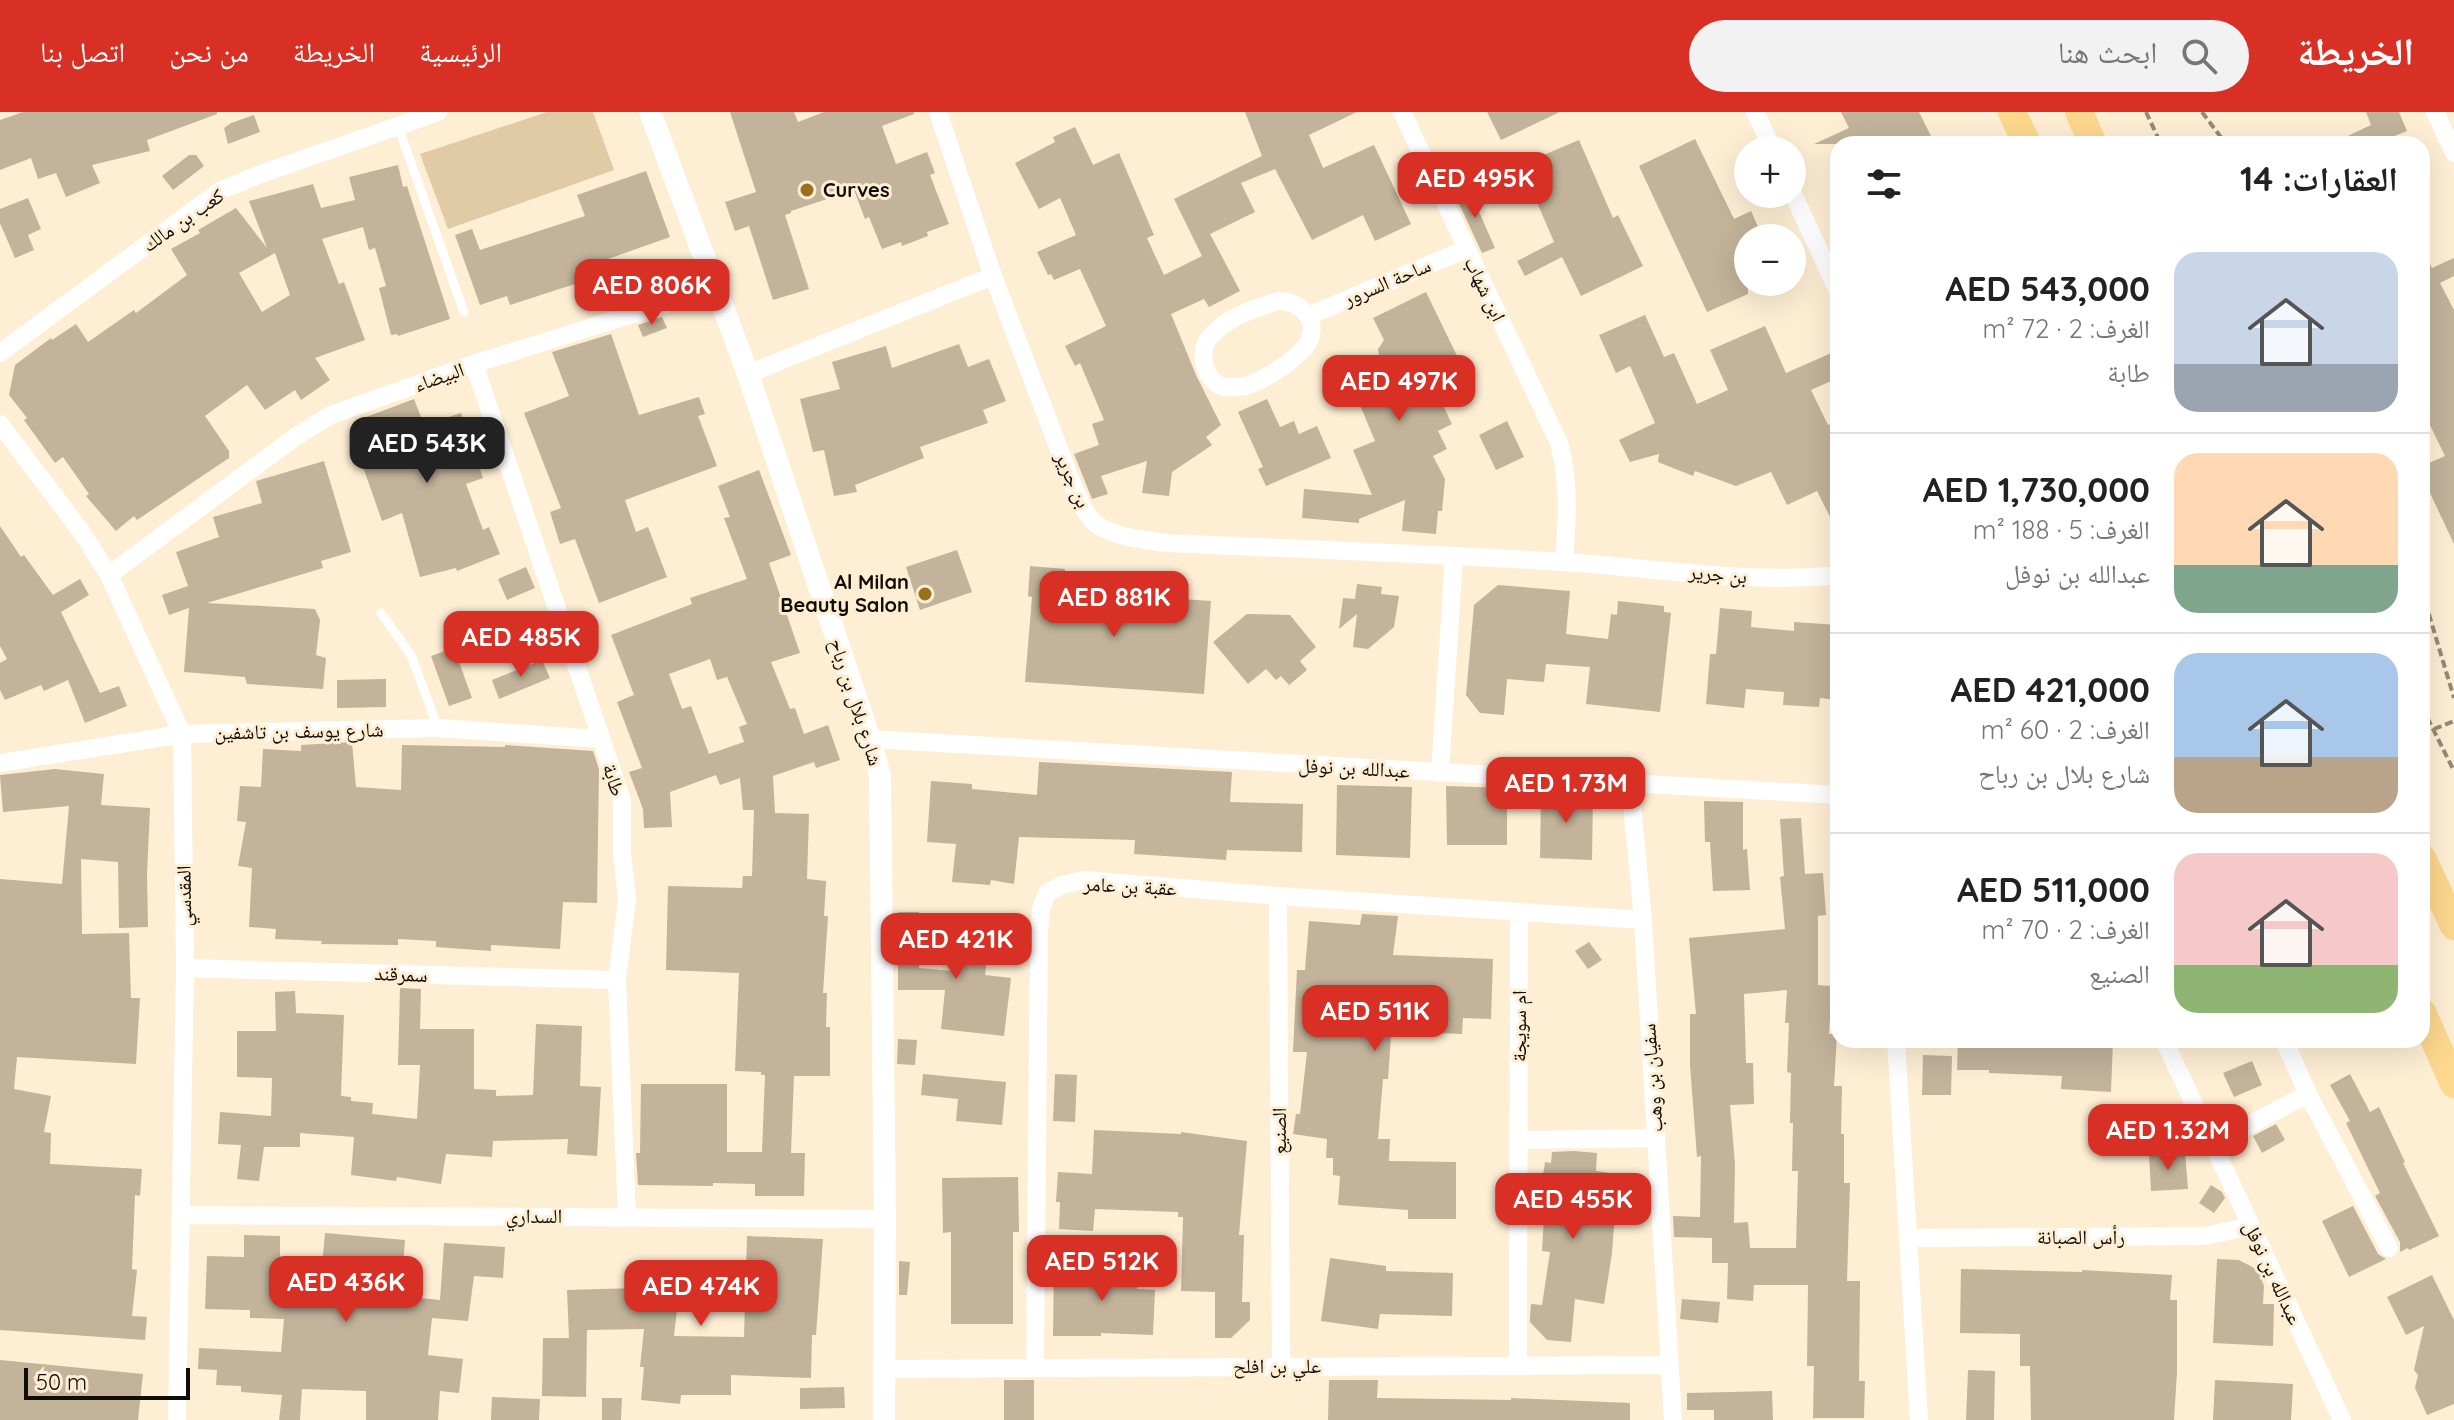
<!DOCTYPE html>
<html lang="ar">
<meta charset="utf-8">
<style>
:root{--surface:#fff;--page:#f2f2f2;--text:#222;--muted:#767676;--line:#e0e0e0;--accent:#d93025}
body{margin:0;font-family:Quicksand,"Noto Naskh Arabic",sans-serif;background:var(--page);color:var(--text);direction:rtl;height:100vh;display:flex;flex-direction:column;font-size:30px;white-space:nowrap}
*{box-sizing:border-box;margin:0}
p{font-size:26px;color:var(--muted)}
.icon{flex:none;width:44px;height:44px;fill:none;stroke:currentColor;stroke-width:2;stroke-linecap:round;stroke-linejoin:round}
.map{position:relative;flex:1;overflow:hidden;direction:ltr}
.panel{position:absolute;left:1830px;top:24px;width:600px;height:912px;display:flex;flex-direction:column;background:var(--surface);border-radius:24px;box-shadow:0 8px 32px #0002;direction:rtl}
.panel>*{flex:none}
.fabs{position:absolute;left:1734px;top:24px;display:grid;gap:16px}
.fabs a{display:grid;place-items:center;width:72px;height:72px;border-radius:50%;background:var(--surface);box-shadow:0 8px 32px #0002;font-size:40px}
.scale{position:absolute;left:24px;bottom:20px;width:166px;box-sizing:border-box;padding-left:8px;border:4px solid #110c04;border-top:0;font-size:22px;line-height:28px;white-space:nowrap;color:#110c04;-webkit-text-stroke:6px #feeed4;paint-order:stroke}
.price{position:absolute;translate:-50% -68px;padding:0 18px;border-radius:16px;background:var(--accent);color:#fff;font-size:26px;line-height:52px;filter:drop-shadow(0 2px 4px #0008)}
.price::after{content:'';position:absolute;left:50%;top:48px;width:24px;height:18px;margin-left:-12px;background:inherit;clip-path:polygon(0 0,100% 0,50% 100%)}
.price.selected{background:#222;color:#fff}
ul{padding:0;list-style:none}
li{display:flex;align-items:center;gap:24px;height:200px;padding:0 32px}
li+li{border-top:2px solid var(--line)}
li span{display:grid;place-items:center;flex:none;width:224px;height:160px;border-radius:24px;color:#555}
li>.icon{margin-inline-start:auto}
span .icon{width:96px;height:96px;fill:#fffc;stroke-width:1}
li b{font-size:34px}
h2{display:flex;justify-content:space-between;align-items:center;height:96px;padding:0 32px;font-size:34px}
header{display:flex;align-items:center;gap:48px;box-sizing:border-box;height:112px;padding:0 40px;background:var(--accent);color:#fff}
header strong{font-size:38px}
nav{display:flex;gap:44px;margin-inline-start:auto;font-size:28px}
.search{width:560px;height:72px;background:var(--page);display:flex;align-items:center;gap:20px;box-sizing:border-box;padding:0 28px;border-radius:44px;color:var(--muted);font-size:30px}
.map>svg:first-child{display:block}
</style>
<header>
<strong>الخريطة</strong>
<div class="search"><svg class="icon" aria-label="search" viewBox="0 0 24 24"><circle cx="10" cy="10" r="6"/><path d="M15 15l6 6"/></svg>ابحث هنا</div>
<nav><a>الرئيسية</a><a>الخريطة</a><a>من نحن</a><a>اتصل بنا</a></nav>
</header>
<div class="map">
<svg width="2454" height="1308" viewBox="0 0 2454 1308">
<rect width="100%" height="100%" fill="#feeed4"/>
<path fill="#e0cba5" d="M547,0h46l21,58 -166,59 -28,-75z"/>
<path fill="#c2b39a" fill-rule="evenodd" d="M23,0h194v2l-70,26 3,11 -58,14 8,18 -34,14 -10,-24 -18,6 -7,-21 -31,12v-50z
M730,0h64l4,10 26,-10h90v2l-32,12 14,38 31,-12 8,21 -5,2 19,49 -22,8 1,4 -26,10 -1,-4 -19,7 -13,-32 -4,2 -11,-29 -63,21v2l-6,2 24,74 -36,11 -24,-74 -14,5 -10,-29 31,-10z
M1245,0h112l-48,23 14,33 51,-23 37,79 -36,17 -12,-26 -51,25 -37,-71 -34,14 14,29 -45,22 30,57 -31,16 -5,-8 -33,15 25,61 25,50 -15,12 6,8 -40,27 -3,24 -27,-3 5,-32 -46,15 7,18 -16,5 -18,-45 25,-9 -7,-21 12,-4 -24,-57 -5,3 -10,-20 41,-20 -26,-57 -26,11 -3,-6 -3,1 -11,-23 39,-17 -16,-37 -21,11 -24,-46 40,-21 -2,-5 22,-10 18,38 26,-12 35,82 -7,3 17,37 38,-19 -28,-57 88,-43z
M1487,0h73l-59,28z
M1841,0h78l16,32h-121l35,-16z
M2366,0h33l8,19 -32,13h-44l40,-19z
M254,3l6,17 -32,12 -4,-16 7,-5z
M1695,27l39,80 17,-8 12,27h-15v56l-41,18 -68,-146z
M1579,28l34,78 5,-3 25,51 -62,30 -19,-39 -37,19 -8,-15 37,-19 -18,-42 -8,3 -15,-35z
M189,43h7l8,11 -31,24 -11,-14z
M398,53l5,22 4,-1 43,133 -52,17 -1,-2 -6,1 -12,-47 7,-2 -11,-38 -6,2 -6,-23 -41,12 17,45 5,-2 21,58 -50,18 15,22 -29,20 -6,-10 -30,20 -18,-25 -42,31 24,35v7l-92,62 -3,-4 -18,15 -30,-35 3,-2 -26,-37 -8,6 -31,-43 3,-2 -18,-23 6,-30 36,-27 1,2 24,-16 12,18 46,-32 2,3 51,-38 -16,-26 29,-16 -2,-3 38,-22 31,40 -18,-47 64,-17 8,24 34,-8 -6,-23zM275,141l15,42 -28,17 -23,-39z
M646,59l24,66 -96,34 4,12 -68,22 -3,-9 -27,9 -25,-70 17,-6 8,21 105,-34 -8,-21z
M1468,75l27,61 -13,5 -28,-60z
M28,86l13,31 -13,6 6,15 -19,8 -15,-35v-14z
M2422,136l10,20 22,-10v18l-14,7 14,27v234l-32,-68v-10l23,-10 -23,-47z
M1426,180l34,70 -31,15 23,47 -14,7 9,18 -14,7 12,23 -3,32h-4l-2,23 -34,-3 3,-31 -46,19v4l-57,-5 2,-29 68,6 -19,-45 22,-9 -28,-67 33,-13 -2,-12 6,-9 -11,-22z
M1645,203l19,42 10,-4 23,51 31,-14 -18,-40 55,-24 21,47 52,-23v28l-27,12 17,35 10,-4v112l-21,-42 -30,14 -16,-33 -35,14 -41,-15 -2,5 -35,-14 1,-8 -29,8 -11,-22 36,-17 -25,-57 -14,7 -17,-38z
M662,205l5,11 -24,9 -5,-12z
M611,222l28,81 60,-18 6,17 -7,2 19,50 -92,34 11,32 12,-5 19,50 -68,26 -24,-64 -15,5 -10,-32 11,-4 -37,-95 45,-17 -17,-44z
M959,232l9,23 21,-8 17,42 -23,9 5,13 -68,24 4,11 -69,27 2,7 -23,4 -10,-46 -11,2 -13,-53 40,-10 -8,-27 54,-16 6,22z
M414,287l10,26 37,-12 22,65 -17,6 17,46 6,-3 11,27 -43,17 -1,-3 -36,9 -18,-64 -20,8 -19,-54 7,-2 -17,-43z
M1267,287l13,28 14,-6 5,13 18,-8 14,32 -65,28 -8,-17 5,-2 -25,-55z
M1507,309l17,36 -28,13 -17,-35z
M324,349l27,91 -30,9 2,7 -116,35 108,6 5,11 -4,35 10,3 -3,31 -76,-5 -2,-7 -61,-5 5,-64 -20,7 -7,-20 26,-9 -12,-34 43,-15 -6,-20 49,-14 -6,-22z
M759,358l32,85 -22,8 31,90 -29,9 19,47 5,-1 9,26 24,-9 12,35 -24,8 -2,-6 -41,14 2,37 34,1 -2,65 19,2 -2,35h4l-5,77h4l-1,34h4v49h-36l-3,77h14l-1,43h-49v-12l-42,-1v3l-75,-1 -2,-32h4l1,-69h86v68h35l3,-77h-4v-3l-26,-1 4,-98 -73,-3 2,-84 74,2 1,-12h9l2,-66h-11l-3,-32 -20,7 -4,-10 -46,17 2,35 -28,1 -1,-19 -14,-37 13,-4 -25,-66 17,-7 -23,-60 81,-31 -2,-6 57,-19 -23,-61 6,-1 -12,-31zM710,547l7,21 10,-3 20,47 -8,3 5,15 -35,12 -18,-48 -9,3 -13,-35z
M0,414l21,31 3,-2 29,40 27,-16 9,16 -28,17 39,81 19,-7 8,20 -42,17 -17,-43 -24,11 -3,-6 -36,15 -5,-10v-27l7,-4 -7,-13z
M957,438l15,42 -52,18 -14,-43z
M1030,454l35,3 -1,15 24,1 -1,14 49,4v-7l75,5 -7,93 -179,-12 7,-85 -4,-1z
M526,455l9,21 -28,12 -9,-21z
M1357,472l25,3 -1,7 18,2 -5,31 -26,22 -15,-2 4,-33 -18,15 4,-31 12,1z
M1498,473l72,6 -4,43 42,5 3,-25 6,1 1,-14 46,5v6l7,1 -11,99 -74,-8 4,-37 -44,-3 -2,18 -37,-3 -3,36 -24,-2 -14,-18 8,-90z
M1720,496l32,3 -1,16 43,4v-9l44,3v75l-18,-2 -1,9 -36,-2 1,-13 -38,-3 -2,19 -38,-4 4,-50h6z
M1247,502l43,1 26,32 -16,14 7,9 -18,15 -8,-9 -5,4 -10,-11 -18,15 -35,-42z
M454,536l18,50 -23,8 -18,-50z
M542,548l8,18 -51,21 -7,-19z
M386,567v28l-49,1v-28z
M352,630l4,45 45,3 1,-45 103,2v-2l88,6 6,18 -2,134 -34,-1 -3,47 -69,-4v6l-55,-4v-6l-38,-2v6l-77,-1 1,-3 -47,-2 1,-10 -27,-2 3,-59 -14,-2 8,-44 -9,-1 3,-35 21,1 2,-38 38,2v-6z
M1039,650l193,10 -2,30 73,2 -1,48 -75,-2 -1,10 -92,-6 1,-14 -116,-3 -5,47 -23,-4 -1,5 -38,-3 4,-38 -29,-2 4,-61 41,3v5l65,6z
M55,657l49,5 -3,31 49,3 -3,66 1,53 -29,1 -1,-66 -37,-3 1,75 47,-1 2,65h9l-4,66 -119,-7 -3,32 37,7 -7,36 7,1 -1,31 92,5 -2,27 -5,-1 -3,74 5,1 -5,46 15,1 -2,23 -145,-10v-451l62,5 7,-78 -66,6 -3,-37z
M1337,673l75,2 -2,71 -74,-3z
M1446,674l61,2v57h-60z
M1541,678l52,3 -1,67 -52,-2z
M1704,689l39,1v48l4,-1 3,41 -37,1 -3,-49h-5z
M1801,706l4,56 18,-1 3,42 -8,1v69l14,1 -3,48h8l-3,52h8l-1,48h3v49h6l-3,98h13l-1,100h6l-1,37h-51l1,-52h-7l1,-81h-54l-1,16 -26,-2 1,-36h-16v-25l-38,-1 -1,-21 27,1 1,-61 -4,1 -7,-92v-51h6l-7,-76 96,-9 -5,-52 4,-1 -4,-57zM1787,878l-2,33h4l-2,49 4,1 -1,50h3l-1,48h6l-2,77h-46l-2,-26 -14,1 1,-59 -5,-59 24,-1 -1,-41h-7l-2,-69z
M898,800h21v56l34,3 5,-40 32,4 -5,40 26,3 -7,58 -63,-7 4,-39h-47z
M1362,802l36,2 -5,39 100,4 -2,60 -28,-1 -1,16 -25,-1 1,-10 -46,-2 -4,58h-5l-5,60h12l-1,22 67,1v57h-48v-9l-70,-5 2,-29 -7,-1v-17h-7l1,-19 -34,-5 3,-20h4l7,-62h-14l4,-82h8l4,-49 51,4z
M1589,830l13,18 -14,9 -13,-18z
M400,876l21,1 -1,40h54v60l22,1v6l37,-1 3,-71 46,2 -2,60 21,1 -4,69 -30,-2 1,-15 -75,2 -1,16 -46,-3 -5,30 -44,-7 -1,4 -45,-6 3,-38 -54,-4v14h-36l-5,34 -22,-2 4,-34 -23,-1 2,-32 51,4 1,-38 -35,-1v-46h39l-1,-39 20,-1 1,22 48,2 -3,81 10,1v4l22,2 -1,11 45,5 3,-54h-22z
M898,927l19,1 -2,25 -18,-1z
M1958,928h155l-2,52 -50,-3 1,-13 -73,-3v-3h-32z
M1923,943l29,1 -1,39h-29z
M2252,949l10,24 -28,12 -11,-24z
M923,962l83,8 -4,43 -46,-4 2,-22 -37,-4z
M1055,962l22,1 -2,47 -22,-1z
M2350,962l20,38 9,-5 26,55 -2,1 36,73 -30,14 -1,-2 -8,4v-10l-25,-46 5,-3 -34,-70 4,-2 -20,-36z
M2132,999l33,2 -2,40 -33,-2z
M2276,1012l9,16 -23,13 -9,-17z
M1094,1018l87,4v-2l66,9 -8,94h5l-2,67h8v18l-19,18h-16v-46l-34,-1 2,-74h-5v-5l-83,-3 -2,22 -34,-2 1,-27h-4l2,-30 34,2z
M1574,1039l23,2 -1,18 14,2 -7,38 12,1 -3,41 -8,51 -29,-5 -4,43 -24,-2 -17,-18v-5l1,-13 11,1 8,-53 -8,-1 3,-50 -6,-1 6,-38 6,1 1,-11z
M2185,1040l3,37 -37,2 -2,-36z
M1018,1065l1,55h-6v92h-62v-92l-8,1 -1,-55z
M2211,1073l11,7 3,6 -11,15 -15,-10z
M2353,1094l25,48 8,5 -37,18 -27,-56z
M325,1121l80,7 -4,56 39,4 4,-57 61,4 -2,31 -29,-2 -6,45 -36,-3 -4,37 35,4 -4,34 -19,-2 -2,29h-72v-29l-64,-2 -2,31h-21l3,-25 -41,-3v-6l-25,-1 1,-15 -19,-1 1,-21 82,4 3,-33 -34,-1v-8l-45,-1 2,-53 37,1v-22l36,1v40l41,2z
M747,1124l76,3 -7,96h-4l-1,43 -80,-3v20h-50l-1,9 -39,-4 3,-33h-4l4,-38 -57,1 -1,67 -44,-1 1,-58h26l-2,-48 69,-2 1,-10 43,5 -6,53 70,1z
M1330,1146l56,8v5l67,2 -1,43 -72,-2 -2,15 -57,-8z
M2217,1147l22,1 19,10 6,16 -1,18h11l-1,42 -60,-3z
M899,1149l11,1 -3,33h-8z
M1054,1150h17l-1,21 32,1 3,-21h35l-3,26 18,1 -2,45 -52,-2v3h-48z
M1961,1157l121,3v-2l90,5 -2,25h7v72l-3,48h-143l-1,-54h-10v-32l-60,-1z
M2432,1163l22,45v84l-27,11 -12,-27 3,-13 -4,-5 10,-44 -18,9 -19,-38z
M1682,1187l38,3 -2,21 -38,-4z
M0,1248l143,14 -5,46h-138z
M1968,1258l27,1 -1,49h-28z
M1004,1268h30v40h-30z
M1329,1268h49l-1,18 134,2v-2l119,5v17h-302z
M2215,1268l78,4 -2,36h-78z
M844,1275l1,21 -45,1v-21z
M1772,1279l1,29h-59v-10h-27v-17z
M492,1285l48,2 -1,21h-48z
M602,1286h20l-1,22h-19z"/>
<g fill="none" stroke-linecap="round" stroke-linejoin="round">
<path stroke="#958a78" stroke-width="4" stroke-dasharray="8 4" stroke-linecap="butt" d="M2146,0l15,32
M2202,0l24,32
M2422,479l32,107
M2422,595l32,64
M2434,617l20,-8"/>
<path stroke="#fff" stroke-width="9" d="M398,14l66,186
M381,501l30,42 27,73"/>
<path stroke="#fff" stroke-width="18" d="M938,0l55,164 79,207c6,14 11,28 22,39 15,15 53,18 73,21 132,6 265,11 397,19 91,6 183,22 274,13
M1402,0l157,331c11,40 8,78 5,119
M1755,0l18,38
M2435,0l19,41
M1792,80l46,99
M1278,189c21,0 41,17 31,40 -7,15 -48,42 -64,45 -7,1 -18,2 -24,0 -17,-7 -23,-35 -12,-48 17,-21 44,-29 69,-37z
M1308,204l158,-67
M0,241l221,-163 40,-16 177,-62
M474,252l148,436v53l5,47 -10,80 10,236
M748,262l245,-98
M0,312l81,107 28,44 73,159 3,234 -8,452
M109,463l186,-138 36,-22 143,-51 242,-76
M870,627l968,56
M0,651l182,-29 256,-6 162,11
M1440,661l14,-216
M1630,672l13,136 30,500
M1278,784l3,470
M185,856l432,12
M1896,928l23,380
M2164,928l178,380
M2284,928l24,54 81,154
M1518,1028l138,-2
M2213,1032l95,-50
M182,1103l703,4
M1909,1126l296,-2 46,-10
M1518,1253l1,-453
M1035,1256l4,-437 2,-22 6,-16 15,-8 22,-5 194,16 365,24
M884,1257l786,-4"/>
<path stroke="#fff" stroke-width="22" d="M650,0l98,262 122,365 10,37 5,443 -1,201"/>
<path stroke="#fcd78d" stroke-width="28" d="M2012,0l15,32
M2079,0l14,32
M2422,746l32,68
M2422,900l32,72"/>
</g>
<g fill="#99711d" stroke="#feeed4" stroke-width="3">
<circle cx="807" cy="78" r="8"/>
<circle cx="925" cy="482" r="8"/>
</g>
<g text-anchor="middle" stroke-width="6" stroke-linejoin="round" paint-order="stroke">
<g font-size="20" font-weight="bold" fill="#110c04" stroke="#feeed4" text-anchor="start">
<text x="823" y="85">Curves</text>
<text x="909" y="477" text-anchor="end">Al Milan<tspan x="909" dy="23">Beauty Salon</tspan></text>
</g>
<g font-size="20" fill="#110c04" stroke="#feeed4">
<text transform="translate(183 108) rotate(-35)" y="7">كعب بن مالك</text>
<text transform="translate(1387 170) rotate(-23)" y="7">ساحة السرور</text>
<text transform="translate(1485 177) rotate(64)" y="7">ابن شهاب</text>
<text transform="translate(439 265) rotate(-19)" y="7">البيضاء</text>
<text transform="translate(1073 368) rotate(66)" y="7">بن جرير</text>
<text transform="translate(1718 462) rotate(5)" y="7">بن جرير</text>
<text transform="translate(856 590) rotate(72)" y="7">شارع بلال بن رباح</text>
<text transform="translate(299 619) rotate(-1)" y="7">شارع يوسف بن تاشفين</text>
<text transform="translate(1354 656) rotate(3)" y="7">عبدالله بن نوفل</text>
<text transform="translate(614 668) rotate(73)" y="7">طابة</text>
<text transform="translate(1130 774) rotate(3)" y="7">عقبة بن عامر</text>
<text transform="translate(184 784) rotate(-91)" y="7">المقدسي</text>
<text transform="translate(401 862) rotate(2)" y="7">سمرقند</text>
<text transform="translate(1519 914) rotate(-90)" y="7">ام سويجة</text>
<text transform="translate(1652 966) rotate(-94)" y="7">سفيان بن وهب</text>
<text transform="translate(1279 1019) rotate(-90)" y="7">الصنيع</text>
<text x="534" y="1111">السداري</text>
<text x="2081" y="1132">رأس الصبانة</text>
<text transform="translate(2273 1161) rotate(65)" y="7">عبدالله بن نوفل</text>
<text x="1277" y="1261">علي بن افلح</text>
</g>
</g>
</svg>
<div class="fabs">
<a>+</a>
<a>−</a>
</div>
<div class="scale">50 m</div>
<b class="price" style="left:1475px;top:108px">AED 495K</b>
<b class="price" style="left:652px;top:215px">AED 806K</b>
<b class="price" style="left:1399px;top:311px">AED 497K</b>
<b class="price selected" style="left:427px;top:373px">AED 543K</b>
<b class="price" style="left:1114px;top:527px">AED 881K</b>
<b class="price" style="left:521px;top:567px">AED 485K</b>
<b class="price" style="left:1566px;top:713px">AED 1.73M</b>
<b class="price" style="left:956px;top:869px">AED 421K</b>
<b class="price" style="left:1375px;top:941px">AED 511K</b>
<b class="price" style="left:2168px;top:1060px">AED 1.32M</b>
<b class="price" style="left:1573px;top:1129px">AED 455K</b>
<b class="price" style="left:1102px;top:1191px">AED 512K</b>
<b class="price" style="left:346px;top:1212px">AED 436K</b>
<b class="price" style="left:701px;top:1216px">AED 474K</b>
<section class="panel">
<h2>العقارات: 14<svg class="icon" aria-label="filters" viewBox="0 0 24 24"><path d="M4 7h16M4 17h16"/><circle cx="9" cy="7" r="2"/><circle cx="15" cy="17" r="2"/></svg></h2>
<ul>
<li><span style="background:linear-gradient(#c9d6e8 70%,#9aa5b1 0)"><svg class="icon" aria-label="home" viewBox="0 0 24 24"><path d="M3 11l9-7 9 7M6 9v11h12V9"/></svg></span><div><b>AED 543,000</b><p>الغرف: 2 · 72 m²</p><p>طابة</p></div></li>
<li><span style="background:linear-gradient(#ffd9b3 70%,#7fa58c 0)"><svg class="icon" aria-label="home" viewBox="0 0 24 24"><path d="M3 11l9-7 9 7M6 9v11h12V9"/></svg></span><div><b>AED 1,730,000</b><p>الغرف: 5 · 188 m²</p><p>عبدالله بن نوفل</p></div></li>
<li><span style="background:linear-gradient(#a9c7e8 65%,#b9a48a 0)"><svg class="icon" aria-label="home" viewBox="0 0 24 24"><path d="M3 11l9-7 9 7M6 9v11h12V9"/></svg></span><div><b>AED 421,000</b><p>الغرف: 2 · 60 m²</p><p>شارع بلال بن رباح</p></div></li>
<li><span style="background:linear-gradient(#f6c9c9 70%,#8fb573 0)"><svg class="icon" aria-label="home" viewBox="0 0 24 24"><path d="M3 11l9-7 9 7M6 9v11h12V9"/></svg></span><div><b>AED 511,000</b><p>الغرف: 2 · 70 m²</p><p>الصنيع</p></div></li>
</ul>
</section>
</div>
